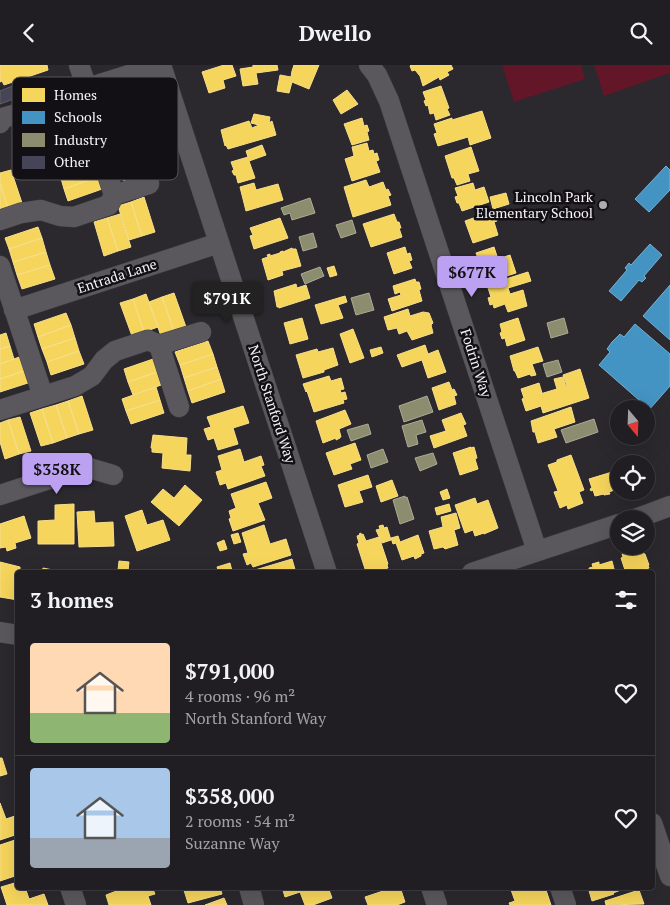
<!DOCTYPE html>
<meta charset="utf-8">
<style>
:root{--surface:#201e22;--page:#28272a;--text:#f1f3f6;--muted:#a2a2a5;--line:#3d3c40;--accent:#bca0f2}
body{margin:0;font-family:"PT Serif",serif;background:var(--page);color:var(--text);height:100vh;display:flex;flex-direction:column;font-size:19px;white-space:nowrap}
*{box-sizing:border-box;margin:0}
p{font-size:16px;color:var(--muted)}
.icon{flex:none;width:28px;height:28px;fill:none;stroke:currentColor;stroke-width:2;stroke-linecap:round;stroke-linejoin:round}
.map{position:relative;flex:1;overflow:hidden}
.details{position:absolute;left:15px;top:505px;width:640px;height:320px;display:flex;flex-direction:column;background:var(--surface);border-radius:5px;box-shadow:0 5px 20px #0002,0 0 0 1px var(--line)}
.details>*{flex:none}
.needle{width:32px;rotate:161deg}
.buttons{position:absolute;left:610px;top:335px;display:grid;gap:10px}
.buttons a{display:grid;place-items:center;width:45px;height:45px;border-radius:50%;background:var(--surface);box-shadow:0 5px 20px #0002,0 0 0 1px var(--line);font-size:25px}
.price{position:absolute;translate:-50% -42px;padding:0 11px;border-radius:5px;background:var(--accent);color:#111;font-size:16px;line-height:32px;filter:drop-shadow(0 1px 2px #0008)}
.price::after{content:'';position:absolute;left:50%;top:30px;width:15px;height:11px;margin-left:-8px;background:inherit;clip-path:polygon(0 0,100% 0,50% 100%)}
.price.on{background:#222;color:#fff}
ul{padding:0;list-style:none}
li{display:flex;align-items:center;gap:15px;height:125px;padding:0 15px}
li+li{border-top:1px solid var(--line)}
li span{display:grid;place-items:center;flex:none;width:140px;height:100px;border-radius:5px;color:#555}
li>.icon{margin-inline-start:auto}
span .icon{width:60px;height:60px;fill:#fffc;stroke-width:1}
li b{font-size:21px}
h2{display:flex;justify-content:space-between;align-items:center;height:60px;padding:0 15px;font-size:21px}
header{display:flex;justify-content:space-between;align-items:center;height:65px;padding:0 15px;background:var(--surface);font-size:22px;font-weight:600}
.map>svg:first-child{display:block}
</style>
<header><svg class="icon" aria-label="back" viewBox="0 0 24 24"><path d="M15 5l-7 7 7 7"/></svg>Dwello<svg class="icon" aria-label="search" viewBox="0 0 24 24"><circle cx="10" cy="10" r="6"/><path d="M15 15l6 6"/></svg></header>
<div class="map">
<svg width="670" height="840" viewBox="0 0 670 840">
<rect width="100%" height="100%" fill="#2b282e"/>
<path fill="#641629" d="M502,0h79l4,14 -71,23z
M594,0h76v8l-66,23z"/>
<path fill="#f6d55c" stroke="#f6de8b" d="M0,0h47l1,5 -44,15 -2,-4 -2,1z
M224,0h8l4,11 -13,4 2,8 -16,5 -7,-21z
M253,0h24l1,5 -22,3 2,11 -15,2 -3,-17 13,-2z
M294,0h25l-10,24 -17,-7 -3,11 -12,-2 3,-16 11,2 1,-6z
M411,0h40l2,4 -6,3 2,3 -9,5 -1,-3 -16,9 -3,-10 -5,-6 -3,1 -2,-5z
M441,21l8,22 -2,1 3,6 -14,5 -2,-7 -4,1 -2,-9 -2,1 -2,-5 2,-1 -3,-8z
M347,25l11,14 -17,10 -8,-14z
M482,46l9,27 -21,7 -2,-8 -30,9 -4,-12 3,-1 -3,-9 18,-6v2z
M254,49l16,3 -1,6 3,-2 4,14 -48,14 -2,-4 -1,1 -4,-16 28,-9 3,7 7,-3 -8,-2z
M362,53l2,8 3,-1 2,6 -2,1 2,8 -17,5 -8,-21z
M367,78l2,8 4,-1 1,4 3,-1 2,7 -3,1 4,11 -28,9 -7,-22 9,-3 -2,-9z
M262,80l4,10 -17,6 6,17 -17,5 -2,-8h-2l-2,-4 2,-1 -3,-8 17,-5 -2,-6z
M471,82l8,24 -11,3 2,7 -13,4 -3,-7h-2l-7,-22z
M153,93l4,12 -33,11 -4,-12z
M96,98l4,13 -36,13 -4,-14z
M11,105l11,33 -14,5 -8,-25v-10z
M100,111l5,12 -37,13 -4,-12z
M366,115l3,7 14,-5 3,8 2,-1 3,6 -3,1 3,9 -38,12 -9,-30z
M0,118l8,25 -8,2z
M254,118l2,7 22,-6 5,16 -37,11 -6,-24z
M473,118l2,7 9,-3 5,15 -27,9 -3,-8h-2l-2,-6 3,-1 -3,-8z
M506,128l3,11 -16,5 -3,-12z
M144,132l11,35 -13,4 -11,-34z
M131,137l11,34 -13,4 -11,-34z
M493,146l1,3h2l1,3 -1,1 1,3 -3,1 4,13 -25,8 -8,-22z
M120,149l11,33 -13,4 -11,-33z
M394,149l3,8h2l2,6h-2l3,9 -31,10 -8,-23z
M107,153l11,33 -14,5 -10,-34z
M280,153l8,20 -34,11 -4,-13 3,-1 -3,-7z
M38,162l4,11 -33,11 -4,-11z
M42,173l4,14 -33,10 -4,-13z
M405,182l2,7 3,-1 2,7 -3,1 3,7 -18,6 -7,-21z
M494,182l4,12 12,-4 6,18 -19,6 -2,-7 -11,3 -1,-1h-2l-4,-12 2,-1 -3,-8z
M292,183v1h4l5,17 -19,5 1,4 -15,5 -6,-21 6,-2 -1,-2 3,-1v2l10,-3v-1l3,-1v1z
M46,187l4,13 -33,10 -4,-13z
M50,200l5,14 -33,10 -5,-14z
M334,201l3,9 -7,2 -3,-9z
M528,207l3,9 -23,7 2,6 13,-4 4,16 -19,6 -3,-8 -11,4 -1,-4 -3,1 -2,-7 3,-1 -4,-12z
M415,214l1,3h3l2,7 -2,1 3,11 -30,10 -4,-12 13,-4 -1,-3 -5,2 -2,-8z
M296,219l1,4 9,-3 4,13 -31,10v-1h-2l-3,-16z
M174,228l12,34 -12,4 -12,-34z
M146,229l12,33 -14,5 -11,-33z
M345,231l2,6 -9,3 5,13 -22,6 -6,-19z
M162,232l12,34 -13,5 -12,-34z
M133,234l11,33 -12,4 -12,-33z
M408,244l2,7 13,-4 6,1 4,10 -2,2 2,8 -21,7 -5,-9 -8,3 -2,-6 -9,2 -4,-13z
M66,248l5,12 -33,12 -4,-13z
M302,253l6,21 -18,5 -6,-21z
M518,253l7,22 -18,6 -2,-8 -3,1 -2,-6 2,-1 -2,-8z
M71,260l4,13 -33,11 -4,-12z
M353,264l11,29 -14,5 -10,-29z
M6,268l4,13 -10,3v-14z
M75,273l4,13 -32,11 -5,-13z
M208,276l5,13 -33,11 -5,-13z
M425,280l3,9 10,-4 8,22 -18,6 -6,-18 -20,7 -5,-12z
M10,281l4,13 -14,5v-15z
M381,282l2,6 -11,4 -2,-7z
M538,282l5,14 -11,3 4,11 -5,1 -1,-2 -12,4 -3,-7h-1l-4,-15z
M333,283l5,17 -14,5v2l-21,6 -7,-23 21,-6 1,3z
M79,286l5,13 -33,11 -4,-13z
M213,289l4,13 -33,11 -4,-13z
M22,291l5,14 -27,9v-15z
M156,293l4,13 -32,11 -4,-13z
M217,302l4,12 -33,12 -4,-13z
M580,304l9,29 -46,15 -2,-7 -15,5 -4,-12 2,-1 -3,-9 18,-6 3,10h-2v1l17,-5 -3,-10 9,-2 3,10 1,-1 -4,-11z
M27,305l4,12 -31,10v-13z
M160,306l4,13 -31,11 -5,-13z
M329,311l2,5 10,-3 3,11 -4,1 1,3 4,-1 2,7 -4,1 1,3 -30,9 -7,-21 -1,1 -3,-8z
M221,314l4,13 -33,11 -4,-12z
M449,317l3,8 2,-1 3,6 -3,1 2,8 -17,6 -7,-22z
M156,322l4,13 -34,11 -4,-12z
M82,331l11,34 -14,4 -11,-33z
M160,335l4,13 -33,11 -5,-13z
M68,336l11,33 -12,4 -11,-33z
M56,340l11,33 -14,5 -11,-34z
M243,341l6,17 -16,5 5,16 -20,6 -4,-12 -6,2 -4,-11 7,-2 -4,-10z
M571,342l4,15 -21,7 3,8 -19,6 -3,-11h-2l-2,-11z
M42,344l11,34 -12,3 -11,-33z
M345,345l6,14 -12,5 2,8h-1v1l-4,2v-2l-13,5 -7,-22z
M461,348l5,11 -3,1 4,11 -33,12 -4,-12 16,-5 -4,-11z
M20,352l11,34 -12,3 -11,-34z
M8,355l11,34 -14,5 -5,-17v-19z
M153,370l34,3 -1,17h5l-1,16 -28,-3 1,-15 -11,-1v-4h-1z
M355,378l6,17 -11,4 2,5 -18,6 -8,-22z
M471,382v1l3,-1 3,11 -2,1 3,10 -18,6 -7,-22z
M240,384l4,13 17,-6 3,9 -3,1 4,10 -37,13 -2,-6 -6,2 -4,-13 6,-2 -4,-14z
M571,390l13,35 -5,2 4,11 -15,6 -1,-4 -7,3 -6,-16 4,-1 -10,-26 9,-3v-2z
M612,407l5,17 -8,3 1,2 -6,1v-1l-9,2 -2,-6 -2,1 -1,-2 2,-1 -3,-9z
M368,410l4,12 -13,4 4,11 -18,5 -7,-22z
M392,415l6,16 -17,6 -5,-16z
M266,417l6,16 -14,5 7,17 -32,11 -4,-12 2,-1 -2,-7 7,-3 -5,-14z
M185,420l17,15 -23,26 -28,-24 12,-13 11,9z
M447,424l3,9 -7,2 -3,-8z
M475,433l2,6 11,-4 10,28 -14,6v-1l-9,3 -2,-6 -8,3 -10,-28z
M74,439v40h-36v-23l17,-1v-15z
M449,439l2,7 -14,4 -2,-7z
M142,445l5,15 16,-5 7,20 -33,11 -12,-35z
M94,446l1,12 18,-1 1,24 -35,1 -2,-35z
M456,448l4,15 -6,2 4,15 -13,4 -2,-2 -9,2 -5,-18 14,-4 -2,-10z
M24,451l7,22 -16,5 1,5 -9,3 -1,-4 -6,1v-24z
M264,460l6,19 16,-5 5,16 -38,12 -2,-4 -4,2 -4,-11 5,-1 -6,-20z
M383,460l1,3 3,-1 4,13 -9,3 -6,-13 4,-1 -1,-3z
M238,468l3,9 -7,2 -3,-9z
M361,468v2l2,-1 3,7 13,-4 9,27 -1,1 1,3 -12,3v-2l-10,3 -9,-28 2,-1 -2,-7 3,-1 -1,-1z
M418,470l6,18 -3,1v2l-6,3 -1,-3 -12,4 -6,-17 -3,1 -2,-6 7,-2 2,6z
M224,475l3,9 -7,2 -3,-8z
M633,486l1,2 9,-2 1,3h1l4,11h-1l1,3 -15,5h-8l-5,-15 2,-1 -1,-3z
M292,494l4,14h-40l-1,-3z
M119,496l10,1 -1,9 -10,-1z
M612,496l3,12h-25l-1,-5 4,-1 -1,-3 7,-2v3z
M0,497l20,5v3l4,1v2h-6v27l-18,-3z
M230,498l2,8 2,-1v3h-15l-2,-6z
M43,503l25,5h-26z
M0,693h2l5,16 -7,2z
M0,738l6,16 12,-4v19l-18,6z
M18,774v18l-2,1 2,3v14l-18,6v-36z
M18,817v5h7l4,12 15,-5 4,11h-41l-6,-18z
M127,822h25l3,7 -7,2 3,9h-42l-3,-10z
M183,822h37l2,7 -34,9z
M282,822h46l4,11 -19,7h-8l-5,-13 -15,5z
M395,822h5l5,15 -8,3h-29l-3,-8z
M510,822h28l1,2 6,-2 6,18h-41l-1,-2 6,-2z
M588,822h41l-16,6 1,1 -22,7z
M639,825l5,14 -38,1 -1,-4z
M224,833l3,7h-22z"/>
<path fill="#4393c3" stroke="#78b0d3" d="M666,101l4,4v20l-21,22 -14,-13z
M650,179l12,11 -18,21 2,2 -4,4 -3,-2 -18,21 -12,-10 18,-21 -2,-2 4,-5 2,2z
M670,220v55l-27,-24z
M635,259l35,30v32l-22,25 -3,-3 2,-1 -48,-42 11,-13 -3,-3 5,-7 8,-8 4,3z"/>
<path fill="#8c8c6e" stroke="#acab97" d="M310,133l5,15 -23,7 -2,-7 -6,2 -3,-7z
M352,155l4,13 -15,5 -5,-13z
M313,168l4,14 -14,4 -4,-14z
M320,202l4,9 -19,8 -4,-10z
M369,228l5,17 -18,5 -5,-17z
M564,253l4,15 -17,5 -4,-15z
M558,295l4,12 -15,5 -4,-13z
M427,331l6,16 -29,10 -5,-16z
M594,354l4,13 -32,11 -5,-13z
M422,355l4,12 -10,3 2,9 -10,3 -6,-21z
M368,359l3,10 -20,7 -4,-11z
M383,384l5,13 -17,6 -4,-13z
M433,388l4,11 -17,7 -5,-13z
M405,431v2l2,-1 7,22 -14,5 -7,-24z"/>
<path fill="#464557" stroke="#616065" d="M40,12l4,12 -12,5 -4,-13z
M15,20l4,12 -19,7v-13z"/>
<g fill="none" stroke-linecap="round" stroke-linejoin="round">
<defs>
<path id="minor" d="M79,0l8,23
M161,0l166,508
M369,0l8,10 12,26 148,450
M0,58l2,-5 33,-9 13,-10 33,-9 80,-25
M94,69l20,61
M0,155l21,-7 20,-3 19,6 14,1 35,-12 5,-10 35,-11
M0,201l43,130
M14,245l205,-67
M159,280l20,62
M0,345l75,-24 17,-10 12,-16 11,-9 33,-11 11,5 42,-13
M0,430l86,-28 27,8
M635,454l35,-13
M472,508l147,-49
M0,567l18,3
M652,758l18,53
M70,822l6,18
M249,822l5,18
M431,822l6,18
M560,822l6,18"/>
</defs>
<use href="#minor" stroke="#454347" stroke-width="21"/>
<use href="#minor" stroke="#5b585d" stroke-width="20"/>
</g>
<circle fill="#aeabb1" stroke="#131015" stroke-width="2" cx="603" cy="140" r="5"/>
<g text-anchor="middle" stroke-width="5" stroke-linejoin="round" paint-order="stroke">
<g font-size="14" fill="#f5f2f8" stroke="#131015" text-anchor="end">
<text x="593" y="137">Lincoln Park<tspan x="593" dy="16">Elementary School</tspan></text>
</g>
<g font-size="14" fill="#f5f2f8" stroke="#131015">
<text transform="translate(117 211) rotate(-18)" y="5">Entrada Lane</text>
<text transform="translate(476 298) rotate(72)" y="5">Fodrin Way</text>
<text transform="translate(272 339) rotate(72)" y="5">North Stanford Way</text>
</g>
</g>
<rect x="12" y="12" width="166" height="103" rx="8" fill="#131015" stroke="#575459" stroke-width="1"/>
<rect x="22" y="23" width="23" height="14" fill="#f6d55c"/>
<rect x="22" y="46" width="23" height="13" fill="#4393c3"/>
<rect x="22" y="68" width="23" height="14" fill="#8c8c6e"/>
<rect x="22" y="91" width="23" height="13" fill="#464557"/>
<g font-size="14" fill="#f5f2f8">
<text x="54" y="35">Homes</text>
<text x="54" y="57">Schools</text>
<text x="54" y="80">Industry</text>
<text x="54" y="102">Other</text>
</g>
</svg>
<div class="buttons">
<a><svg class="needle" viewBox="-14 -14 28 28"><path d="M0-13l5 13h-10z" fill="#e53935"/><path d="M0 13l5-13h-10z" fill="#a2a2a5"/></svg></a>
<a><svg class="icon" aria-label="locate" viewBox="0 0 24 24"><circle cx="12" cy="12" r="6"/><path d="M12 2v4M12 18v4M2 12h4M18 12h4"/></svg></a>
<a><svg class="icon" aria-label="layers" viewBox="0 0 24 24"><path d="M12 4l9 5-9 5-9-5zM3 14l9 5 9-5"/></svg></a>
</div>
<b class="price" style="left:472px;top:233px">$677K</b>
<b class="price on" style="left:227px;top:259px">$791K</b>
<b class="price" style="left:57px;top:430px">$358K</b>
<section class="details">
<h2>3 homes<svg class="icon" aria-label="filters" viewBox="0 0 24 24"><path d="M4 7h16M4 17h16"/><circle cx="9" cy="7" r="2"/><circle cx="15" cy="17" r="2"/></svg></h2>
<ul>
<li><span style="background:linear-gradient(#ffd9b3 70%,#8fb573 0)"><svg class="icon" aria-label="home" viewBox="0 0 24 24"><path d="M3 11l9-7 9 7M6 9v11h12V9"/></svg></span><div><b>$791,000</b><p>4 rooms · 96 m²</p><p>North Stanford Way</p></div><svg class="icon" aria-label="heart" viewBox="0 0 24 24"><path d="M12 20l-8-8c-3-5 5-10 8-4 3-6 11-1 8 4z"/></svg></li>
<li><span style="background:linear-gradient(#a9c7e8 70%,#9aa5b1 0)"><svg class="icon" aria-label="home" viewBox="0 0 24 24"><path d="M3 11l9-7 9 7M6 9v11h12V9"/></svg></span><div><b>$358,000</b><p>2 rooms · 54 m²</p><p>Suzanne Way</p></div><svg class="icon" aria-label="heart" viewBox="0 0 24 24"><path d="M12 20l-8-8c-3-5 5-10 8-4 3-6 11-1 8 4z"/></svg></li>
</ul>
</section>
</div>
